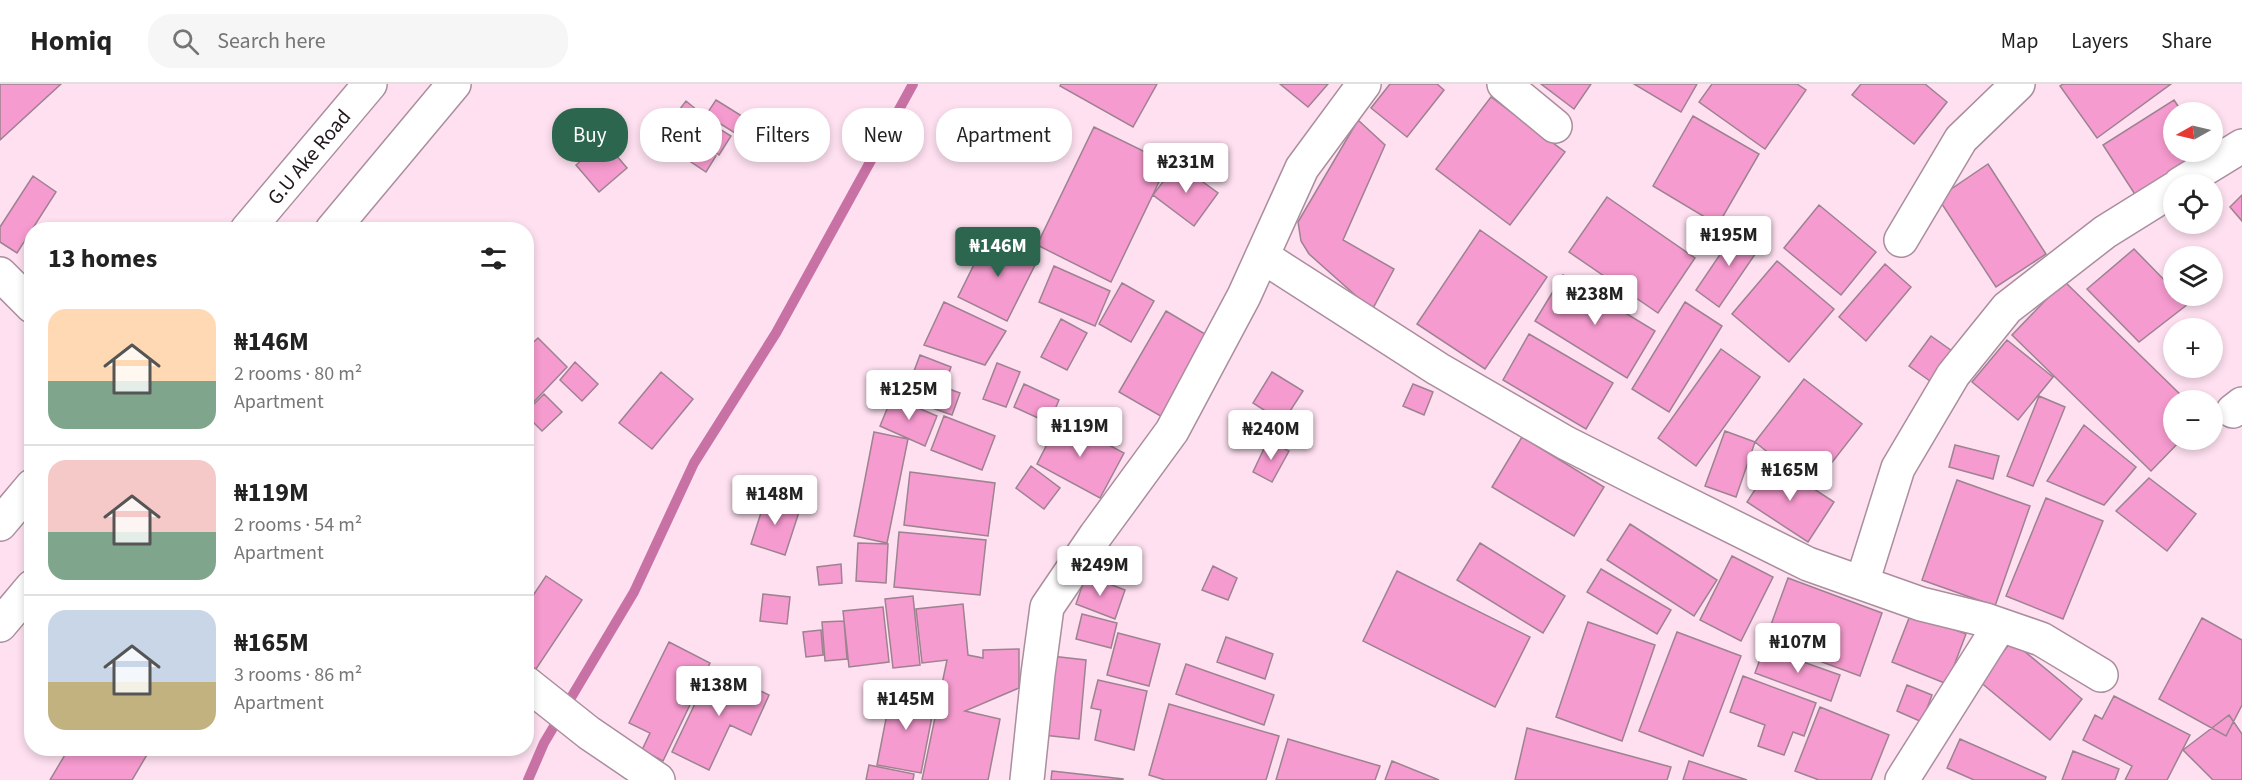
<!DOCTYPE html>
<meta charset="utf-8">
<style>
:root{--surface:#fff;--page:#f6f6f6;--text:#222;--muted:#767676;--line:#e0e0e0;--accent:#2c664f}
body{margin:0;font-family:"Source Sans 3",sans-serif;background:var(--page);color:var(--text);height:100vh;display:flex;flex-direction:column;font-size:22px;white-space:nowrap}
*{box-sizing:border-box;margin:0}
p{font-size:20px;color:var(--muted)}
.icon{flex:none;width:33px;height:33px;fill:none;stroke:currentColor;stroke-width:2;stroke-linecap:round;stroke-linejoin:round}
.map{position:relative;flex:1;overflow:hidden}
.drawer{position:absolute;left:24px;top:138px;width:510px;height:534px;display:flex;flex-direction:column;background:var(--surface);border-radius:24px;box-shadow:0 3px 9px #0003}
.drawer>*{flex:none}
.banner{position:absolute;left:552px;top:24px;width:570px;height:54px;display:flex;gap:12px}
.needle{width:39px;rotate:262deg}
.tools{position:absolute;left:2163px;top:18px;display:grid;gap:12px}
.tools a{display:grid;place-items:center;width:60px;height:60px;border-radius:50%;background:var(--surface);box-shadow:0 3px 9px #0003;font-size:30px}
.price{position:absolute;translate:-50% -51px;padding:0 14px;border-radius:6px;background:#fff;color:#222;font-size:20px;line-height:39px;filter:drop-shadow(0 2px 3px #0008)}
.price::after{content:'';position:absolute;left:50%;top:36px;width:18px;height:14px;margin-left:-9px;background:inherit;clip-path:polygon(0 0,100% 0,50% 100%)}
.price.active{background:var(--accent);color:#fff}
ul{padding:0;list-style:none}
li{display:flex;align-items:center;gap:18px;height:150px;padding:0 24px}
li+li{border-top:2px solid var(--line)}
li span{display:grid;place-items:center;flex:none;width:168px;height:120px;border-radius:18px;color:#555}
li>.icon{margin-inline-start:auto}
span .icon{width:72px;height:72px;fill:#fffc;stroke-width:1}
li b{font-size:26px}
h2{display:flex;justify-content:space-between;align-items:center;height:72px;padding:0 24px;font-size:26px}
.pill{padding:0 21px;border-radius:24px;background:var(--surface);box-shadow:0 3px 9px #0003;font-size:21px;line-height:54px}
.pill.active{background:var(--accent);color:#fff}
header{display:flex;align-items:center;gap:36px;box-sizing:border-box;height:84px;padding:0 30px;background:var(--surface);border-bottom:2px solid var(--line)}
header strong{font-size:28px}
nav{display:flex;gap:33px;margin-inline-start:auto;font-size:21px}
.search{width:420px;height:54px;background:var(--page);display:flex;align-items:center;gap:15px;box-sizing:border-box;padding:0 21px;border-radius:24px;color:var(--muted);font-size:22px}
.map>svg:first-child{display:block}
</style>
<header>
<strong>Homiq</strong>
<div class="search"><svg class="icon" aria-label="search" viewBox="0 0 24 24"><circle cx="10" cy="10" r="6"/><path d="M15 15l6 6"/></svg>Search here</div>
<nav><a>Map</a><a>Layers</a><a>Share</a></nav>
</header>
<div class="map">
<svg width="2242" height="696" viewBox="0 0 2242 696">
<rect width="100%" height="100%" fill="#fee0f0"/>
<g fill="none" stroke-linecap="round" stroke-linejoin="round">
<path stroke="#c871a4" stroke-width="10" d="M528,696l16,-37 90,-151 60,-129 82,-130 137,-249"/>
</g>
<path fill="#f69bcf" stroke="#9d8290" stroke-width="1.5" d="M0,0h61l-61,56z
M1061,0h96l-24,43 -73,-41z
M1280,0h48l-20,23z
M1390,0h47l7,6 -37,47 -36,-29z
M1541,0h50l-17,25z
M1634,0h63l-16,28z
M1712,0h85l9,6 -41,59 -66,-47z
M1861,0h64l22,18 -33,42 -62,-49z
M2063,0h108l-74,54 -37,-52z
M1491,13l74,55 -55,73 -74,-56z
M716,16l29,18 -10,15 -29,-18z
M2174,16l8,12h-8v40h33l-69,47 -35,-54z
M686,17l17,14 -23,30 -17,-14z
M1693,32l66,38 -41,71 -65,-39z
M702,34l29,18 -12,19 -29,-18z
M1358,36l27,25 -42,95 51,29 -22,41 -63,-56 -8,-13 -3,-19z
M1094,43l74,36 -57,119 -74,-37z
M689,54l27,18 -10,16 -27,-18z
M604,57l23,27 -28,24 -23,-27z
M1177,79l41,30 -24,33 -41,-31z
M1988,80l58,90 -50,33 -58,-89z
M33,92l23,16 -39,61 -17,-11v-15z
M2242,111v26l-12,-14z
M1607,113l88,61 -37,55 -89,-61z
M1819,121l57,47 -35,43 -57,-47z
M1738,144l24,16 -43,63 -23,-17z
M1480,146l67,47 -62,92 -68,-45z
M989,150l49,25 -31,62 -49,-24z
M2134,165l40,41v6h5l9,8 -49,38 -52,-53z
M1777,177l57,48 -45,53 -57,-48z
M1885,180l26,23 -45,54 -27,-24z
M1054,182l56,25 -15,35 -56,-24z
M1563,191l92,56 -28,47 -92,-57z
M2064,197l122,119h-12v40h7l-30,31 -139,-136z
M1122,199l32,18 -23,41 -32,-18z
M944,218l62,29 -21,34 -61,-20z
M1685,218l37,24 -53,86 -37,-23z
M1166,227l44,26 -46,81 -45,-26z
M1061,235l26,14 -20,37 -26,-13z
M1529,250l84,49 -27,46 -83,-49z
M1931,252l21,15 -22,30 -21,-15z
M538,254l29,29 -39,41 -2,-2v-57z
M2007,256l46,37 -35,43 -46,-38z
M1721,265l39,28 -64,89 -38,-28z
M920,271l31,12 -7,20 16,6 -8,22 -48,-17z
M575,278l23,22 -16,17 -22,-21z
M997,279l23,9 -14,35 -23,-8z
M661,288l32,27 -41,50 -33,-26z
M1272,288l31,19 -20,31 -30,-19z
M1804,295l58,45 -50,64 -57,-46z
M1024,300l35,16 -10,23 -35,-16z
M1413,300l20,8 -9,23 -21,-9z
M544,310l18,18 -20,19 -16,-16v-3z
M2039,312l26,11 -32,79 -26,-10z
M892,313l45,19 -12,30 -45,-20z
M944,332l51,20 -13,34 -51,-20z
M1060,335l64,34 -24,45 -63,-34z
M2084,341l52,42 -32,38 -57,-24z
M1725,347l30,11 -19,55 -31,-11z
M874,348l34,7 -21,104 -33,-7z
M1522,353l82,50 -30,49 -82,-49z
M1268,356l21,11 -17,31 -19,-10z
M1955,361l44,11 -6,23 -44,-12z
M1773,378l61,40 -26,40 -61,-40z
M1031,382l29,22 -16,21 -28,-21z
M910,388l85,11 -7,53 -84,-11z
M2149,394l47,36 -29,37 -51,-40z
M1957,396l73,26 -35,100 -73,-26z
M766,413l34,12 -15,46 -34,-11z
M2046,414l57,23 -40,98 -57,-23z
M1630,440l87,56 -23,36 -87,-56z
M899,448l87,8 -6,55 -86,-8z
M858,459l30,1 -2,39 -30,-2z
M1480,459l85,53 -22,37 -86,-53z
M1732,472l41,21 -32,64 -41,-21z
M841,480l1,19 -23,2 -2,-18z
M1213,482l24,12 -9,22 -26,-10z
M1601,485l70,41 -14,24 -70,-42z
M1397,487l133,66 -35,70 -132,-66z
M1086,491l39,15 -10,29 -39,-15z
M546,492l36,24 -46,69 -10,-7v-23l5,-7 -5,-3v-23z
M1788,494l94,35 -22,63 -95,-35z
M763,510l27,3 -3,27 -27,-3z
M913,512l7,69 -27,3 -8,-69z
M963,520l5,51 15,3v-8l36,-1v39l-54,23 35,8 -12,61h-66l25,-120 -25,3 -6,-54z
M883,523l6,55 -40,5 -6,-56z
M1911,529l55,21 -19,50 -55,-22z
M1082,530l35,9 -6,25 -35,-9z
M2202,534l40,22v65l-16,31 -67,-37z
M844,537l3,38 -22,2 -3,-39z
M1588,538l67,23 -33,96 -66,-24z
M821,546l2,25 -17,2 -3,-25z
M1677,548l64,24 -38,100 -64,-25z
M1118,549l42,11 -11,42 -42,-11z
M1226,553l47,17 -8,25 -48,-17z
M2012,557l70,58 -32,41 -71,-59z
M669,558l41,21 -47,98 -21,-11 8,-17 -21,-10z
M1764,564l76,27 -9,26 -76,-28z
M1051,572l35,4 -7,79 -36,-4z
M1186,580l88,31 -10,30 -88,-31z
M712,584l57,27 -18,40 -21,-10 -21,45 -37,-18z
M1743,592l73,27 -12,33 -11,-4 -9,23 -26,-9 7,-21 -35,-13z
M1098,596l49,11 -13,59 -39,-10 6,-30 -10,-2z
M1907,601l25,10 -10,27 -25,-11z
M892,604l44,8 -15,77 -44,-8z
M2114,612l76,39 -23,45h-42l7,-14 -49,-26 12,-25 7,4z
M1169,620l110,32 -13,44h-101l-16,-5z
M1820,623l69,28 -18,45h-52l-24,-9z
M2229,631l13,19v46h-29l-30,-30z
M1527,644l144,39 -4,13h-152z
M1288,655l92,27 -5,14h-99z
M1960,655l86,38 -1,3h-71l-27,-12z
M69,664h82l-19,32h-82z
M2073,667l46,18 -4,11h-53z
M1392,677l47,19h-54z
M1689,677l58,19h-64z
M869,681l45,9 -1,6h-47z
M1052,687l71,8v1h-72z"/>
<g fill="none" stroke-linecap="round" stroke-linejoin="round">
<defs>
<path id="minor" d="M1504,0l51,42
M2180,100l62,-38
M1901,156l60,-101 57,-55
M1262,172l176,113 128,74 93,47 149,74 113,40 65,16 55,19 60,36
M0,190l32,32
M2233,327l9,-7
M1862,499l36,-115 55,-93 54,-67 98,-76 69,-43
M526,599l63,50 69,47
M1027,696l11,-106 9,-67 49,-72 76,-104 72,-135 58,-128 62,-84
M1902,696l98,-155"/>
<path id="secondary" d="M247,146l123,-146
M332,146l122,-146
M0,440l32,-38
M0,541l32,-38"/>
</defs>
<use href="#minor" stroke="#aa8e9d" stroke-width="36"/>
<use href="#secondary" stroke="#aa8e9d" stroke-width="36"/>
<use href="#minor" stroke="#fff" stroke-width="33"/>
<use href="#secondary" stroke="#fff" stroke-width="33"/>
</g>
<g text-anchor="middle" stroke-width="4.5" stroke-linejoin="round" paint-order="stroke">
<g font-size="21" fill="#20161b" stroke="#fff">
<text transform="translate(309 73) rotate(-50)" y="7">G.U Ake Road</text>
</g>
</g>
</svg>
<div class="tools">
<a><svg class="needle" viewBox="-14 -14 28 28"><path d="M0-13l5 13h-10z" fill="#e53935"/><path d="M0 13l5-13h-10z" fill="#767676"/></svg></a>
<a><svg class="icon" aria-label="locate" viewBox="0 0 24 24"><circle cx="12" cy="12" r="6"/><path d="M12 2v4M12 18v4M2 12h4M18 12h4"/></svg></a>
<a><svg class="icon" aria-label="layers" viewBox="0 0 24 24"><path d="M12 4l9 5-9 5-9-5zM3 14l9 5 9-5"/></svg></a>
<a>+</a>
<a>−</a>
</div>
<b class="price" style="left:1186px;top:110px">₦231M</b>
<b class="price" style="left:1729px;top:183px">₦195M</b>
<b class="price active" style="left:998px;top:194px">₦146M</b>
<b class="price" style="left:1595px;top:242px">₦238M</b>
<b class="price" style="left:909px;top:337px">₦125M</b>
<b class="price" style="left:1080px;top:374px">₦119M</b>
<b class="price" style="left:1271px;top:377px">₦240M</b>
<b class="price" style="left:1790px;top:418px">₦165M</b>
<b class="price" style="left:775px;top:442px">₦148M</b>
<b class="price" style="left:1100px;top:513px">₦249M</b>
<b class="price" style="left:1798px;top:590px">₦107M</b>
<b class="price" style="left:719px;top:633px">₦138M</b>
<b class="price" style="left:906px;top:647px">₦145M</b>
<div class="banner">
<a class="pill active">Buy</a>
<a class="pill">Rent</a>
<a class="pill">Filters</a>
<a class="pill">New</a>
<a class="pill">Apartment</a>
</div>
<section class="drawer">
<h2>13 homes<svg class="icon" aria-label="filters" viewBox="0 0 24 24"><path d="M4 7h16M4 17h16"/><circle cx="9" cy="7" r="2"/><circle cx="15" cy="17" r="2"/></svg></h2>
<ul>
<li><span style="background:linear-gradient(#ffd9b3 60%,#7fa58c 0)"><svg class="icon" aria-label="home" viewBox="0 0 24 24"><path d="M3 11l9-7 9 7M6 9v11h12V9"/></svg></span><div><b>₦146M</b><p>2 rooms · 80 m²</p><p>Apartment</p></div></li>
<li><span style="background:linear-gradient(#f6c9c9 60%,#7fa58c 0)"><svg class="icon" aria-label="home" viewBox="0 0 24 24"><path d="M3 11l9-7 9 7M6 9v11h12V9"/></svg></span><div><b>₦119M</b><p>2 rooms · 54 m²</p><p>Apartment</p></div></li>
<li><span style="background:linear-gradient(#c9d6e8 60%,#c2b280 0)"><svg class="icon" aria-label="home" viewBox="0 0 24 24"><path d="M3 11l9-7 9 7M6 9v11h12V9"/></svg></span><div><b>₦165M</b><p>3 rooms · 86 m²</p><p>Apartment</p></div></li>
</ul>
</section>
</div>
